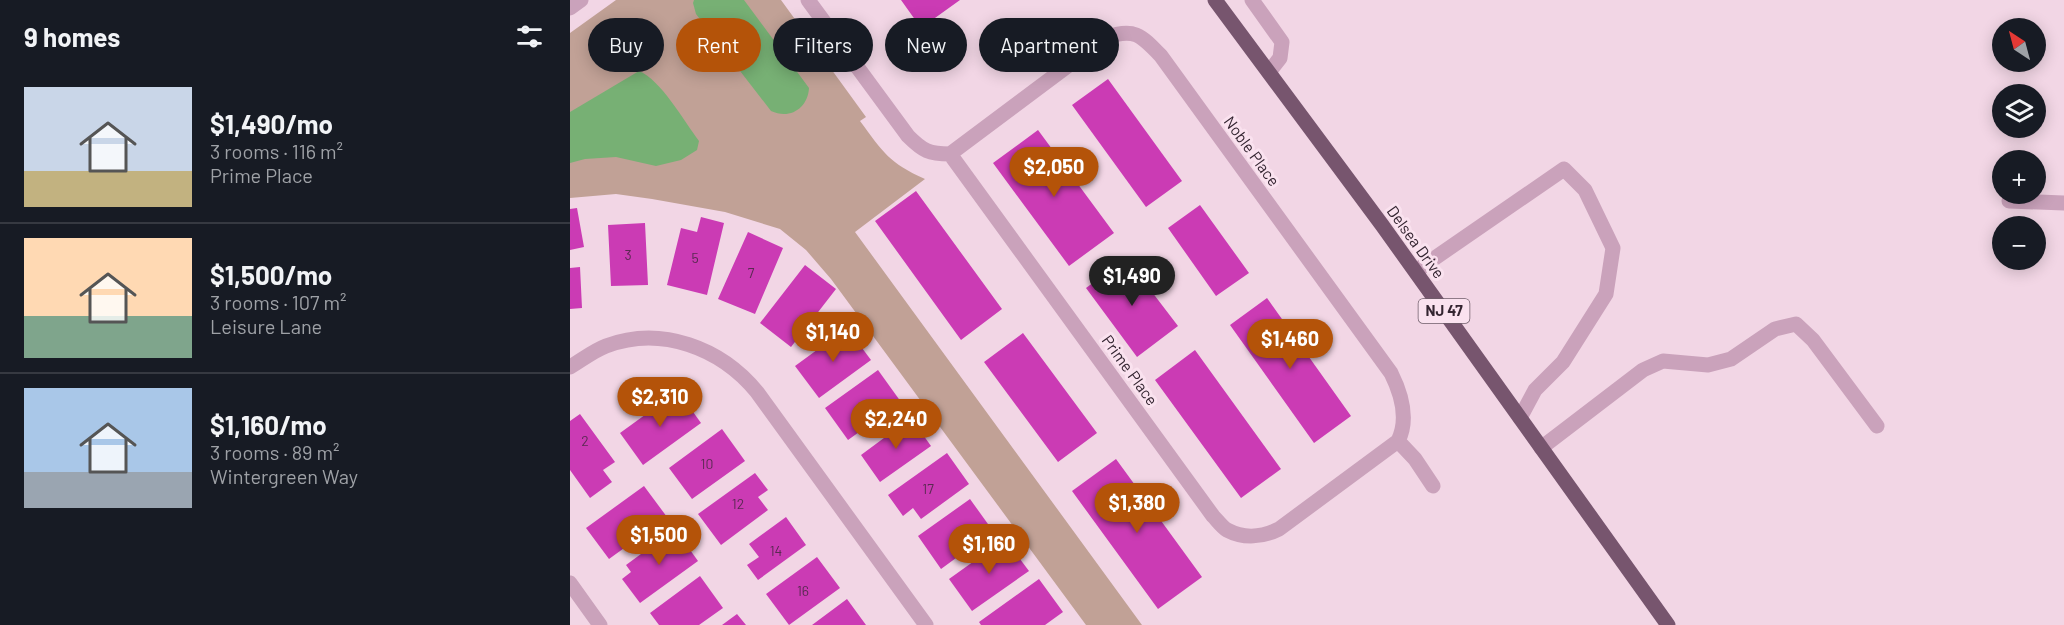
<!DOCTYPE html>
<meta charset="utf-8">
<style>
:root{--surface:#171b24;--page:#20242c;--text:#f1f3f6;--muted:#9ea1a6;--line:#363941;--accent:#b45309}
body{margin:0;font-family:Barlow,sans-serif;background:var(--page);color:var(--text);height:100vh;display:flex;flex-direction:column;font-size:22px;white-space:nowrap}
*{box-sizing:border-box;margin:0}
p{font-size:20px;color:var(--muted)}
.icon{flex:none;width:33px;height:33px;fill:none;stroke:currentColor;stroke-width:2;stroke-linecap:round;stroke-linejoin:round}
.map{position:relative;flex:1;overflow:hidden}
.sheet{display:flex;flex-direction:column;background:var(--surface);width:570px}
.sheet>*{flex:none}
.banner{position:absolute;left:18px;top:18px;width:570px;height:54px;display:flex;gap:12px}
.needle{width:39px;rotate:324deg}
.tools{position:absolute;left:1422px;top:18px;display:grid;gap:12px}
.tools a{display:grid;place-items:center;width:54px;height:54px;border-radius:50%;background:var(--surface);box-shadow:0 3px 15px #0003;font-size:30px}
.price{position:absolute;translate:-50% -51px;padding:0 14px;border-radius:21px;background:var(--accent);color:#fff;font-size:20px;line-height:39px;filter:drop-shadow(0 2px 3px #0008)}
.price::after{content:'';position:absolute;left:50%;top:36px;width:18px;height:14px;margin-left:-9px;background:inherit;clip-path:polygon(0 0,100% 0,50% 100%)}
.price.active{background:#222;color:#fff}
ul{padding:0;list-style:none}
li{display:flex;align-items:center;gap:18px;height:150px;padding:0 24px}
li+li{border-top:2px solid var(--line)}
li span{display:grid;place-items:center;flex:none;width:168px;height:120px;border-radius:0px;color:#555}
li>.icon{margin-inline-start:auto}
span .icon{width:72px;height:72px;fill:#fffc;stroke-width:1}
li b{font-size:26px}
h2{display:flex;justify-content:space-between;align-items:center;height:72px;padding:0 24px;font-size:26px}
.pill{padding:0 21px;border-radius:27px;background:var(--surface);box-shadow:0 3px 15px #0003;font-size:21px;line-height:54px}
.pill.active{background:var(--accent);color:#fff}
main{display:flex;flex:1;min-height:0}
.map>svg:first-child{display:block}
</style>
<main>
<section class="sheet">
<h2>9 homes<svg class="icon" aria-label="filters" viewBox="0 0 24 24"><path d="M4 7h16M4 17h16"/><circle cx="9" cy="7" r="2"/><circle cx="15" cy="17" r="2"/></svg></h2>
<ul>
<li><span style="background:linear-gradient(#c9d6e8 70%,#c2b280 0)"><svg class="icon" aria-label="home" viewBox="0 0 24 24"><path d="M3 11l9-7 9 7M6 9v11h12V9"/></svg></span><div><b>$1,490/mo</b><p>3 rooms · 116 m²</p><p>Prime Place</p></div></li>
<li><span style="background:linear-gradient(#ffd9b3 65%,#7fa58c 0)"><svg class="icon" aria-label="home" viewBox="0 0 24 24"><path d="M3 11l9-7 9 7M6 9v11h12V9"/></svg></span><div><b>$1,500/mo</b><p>3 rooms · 107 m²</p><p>Leisure Lane</p></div></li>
<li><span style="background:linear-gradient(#a9c7e8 70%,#9aa5b1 0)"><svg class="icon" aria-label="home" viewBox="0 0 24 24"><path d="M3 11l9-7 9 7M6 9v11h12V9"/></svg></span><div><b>$1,160/mo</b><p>3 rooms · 89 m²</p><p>Wintergreen Way</p></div></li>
</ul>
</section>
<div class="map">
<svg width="1494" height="625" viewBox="0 0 1494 625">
<rect width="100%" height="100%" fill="#f2d6e5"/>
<path fill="#c1a196" d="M46,0h165l85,117 -6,4c23,31 29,42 65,58l-70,53 287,393h-56l-255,-346 -25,-29 -26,-21 -55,-17 -73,-13 -36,-5 -46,4v-165z"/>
<path fill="#77b074" d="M124,0h50l65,88c-1,20 -19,32 -38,23l-75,-97 -3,-11z
M69,71c22,9 45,50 60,70l-2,9 -16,10 -25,6 -40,-9 -31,2 -15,4v-51z"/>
<path fill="#cb3bb4" d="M331,0h59l-39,28z
M538,79l74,102 -36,26 -74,-102z
M468,130l76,103 -45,33 -76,-103z
M346,191l86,118 -41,31 -86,-119z
M630,205l49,68 -33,23 -48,-68z
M7,208l7,39 -14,3v-41z
M131,217l23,6 -17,72 -40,-10 14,-57 16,4z
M75,223l3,62 -37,1 -3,-61z
M178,232l35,16 -28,66 -37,-15z
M556,258l52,68 -41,31 -51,-69z
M235,265l31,24 -45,58 -31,-24z
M10,267l2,41 -12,1v-41z
M697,298l84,118 -37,27 -84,-118z
M277,328l24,32 -52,38 -24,-32z
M453,333l74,100 -39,29 -74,-100z
M625,350l86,119 -40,29 -86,-118z
M308,370l23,32 -53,38 -23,-32z
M108,391l23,32 -58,42 -23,-32z
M10,414l35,48 -12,8 9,12 -22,16 -20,-28v-49z
M341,418l20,28 -51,36 -19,-27z
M152,429l23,32 -53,38 -23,-31z
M377,453l22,31 -48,35 -8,-11 -10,8 -15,-21z
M546,459l86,118 -44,32 -86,-118z
M185,473l13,17 -10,7 10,13 -47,35 -23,-31z
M74,486l23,31 -58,42 -23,-31z
M400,499l23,32 -52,38 -23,-33z
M216,517l20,28 -48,35 -11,-15 12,-8 -10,-13z
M105,529l23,32 -58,42 -18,-24 9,-7 -5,-7z
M435,539l24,32 -57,40 -23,-32z
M247,557l23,31 -51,37 -23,-31z
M130,576l23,32 -24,17h-40l-9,-12z
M469,579l24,33 -18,13h-64l-2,-3z
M277,599l19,26h-54z
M167,614l9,11h-24z"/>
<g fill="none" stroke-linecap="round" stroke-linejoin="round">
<path stroke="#caa2bb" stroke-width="15" d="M238,0l100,136c15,15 21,18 42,18l263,362c4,4 9,11 14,14 17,9 36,7 52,-1l119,-88
M682,0l30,42 -2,16 -11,14
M0,8l11,-8
M380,154l155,-116c29,-11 36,-3 56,18l230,317c10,20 18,46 7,68l17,18 18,27
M1439,201l55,2
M846,271l148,-102 21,21 28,58 -7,46 -43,68 -28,28 -15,28
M0,367c12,-7 23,-16 36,-21 55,-21 115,2 151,46l169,233
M971,448l102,-78 20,-9 45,4 23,-6 44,-30 21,-5 17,16 64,86
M0,583l30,42"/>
<path stroke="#77556e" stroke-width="15" d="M645,0l167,225 286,400"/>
</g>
<g text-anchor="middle" stroke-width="6" stroke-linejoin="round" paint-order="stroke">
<g font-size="14" fill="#5a2a52">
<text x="58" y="260">3</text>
<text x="125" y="263">5</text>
<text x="181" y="278">7</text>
<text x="15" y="446">2</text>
<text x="137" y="469">10</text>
<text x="358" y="494">17</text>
<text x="168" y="509">12</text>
<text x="206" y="556">14</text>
<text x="233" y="596">16</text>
</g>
<rect fill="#fae2ef" stroke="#6f5e6a" stroke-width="1.5" x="848.5" y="299" width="51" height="24" rx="4.5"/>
<g font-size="15" font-weight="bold" fill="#342531">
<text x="874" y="316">NJ 47</text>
</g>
<g font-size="16" fill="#342531" stroke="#fae2ef">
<text transform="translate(682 151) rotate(54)" y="6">Noble Place</text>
<text transform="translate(846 242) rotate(54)" y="6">Delsea Drive</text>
<text transform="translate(560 370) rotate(54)" y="6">Prime Place</text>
</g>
</g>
</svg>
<div class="tools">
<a><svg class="needle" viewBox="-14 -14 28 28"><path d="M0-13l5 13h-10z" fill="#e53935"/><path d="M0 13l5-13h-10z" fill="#9ea1a6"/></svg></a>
<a><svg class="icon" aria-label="layers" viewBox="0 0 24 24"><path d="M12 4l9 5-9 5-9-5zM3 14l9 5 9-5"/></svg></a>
<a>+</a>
<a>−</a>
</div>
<b class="price" style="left:484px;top:198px">$2,050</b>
<b class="price active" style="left:562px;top:307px">$1,490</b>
<b class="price" style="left:263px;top:363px">$1,140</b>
<b class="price" style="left:720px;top:370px">$1,460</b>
<b class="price" style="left:90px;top:428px">$2,310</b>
<b class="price" style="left:326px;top:450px">$2,240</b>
<b class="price" style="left:567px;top:534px">$1,380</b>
<b class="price" style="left:89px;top:566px">$1,500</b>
<b class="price" style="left:419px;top:575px">$1,160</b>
<div class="banner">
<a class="pill">Buy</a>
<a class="pill active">Rent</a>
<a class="pill">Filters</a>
<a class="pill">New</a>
<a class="pill">Apartment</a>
</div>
</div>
</main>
